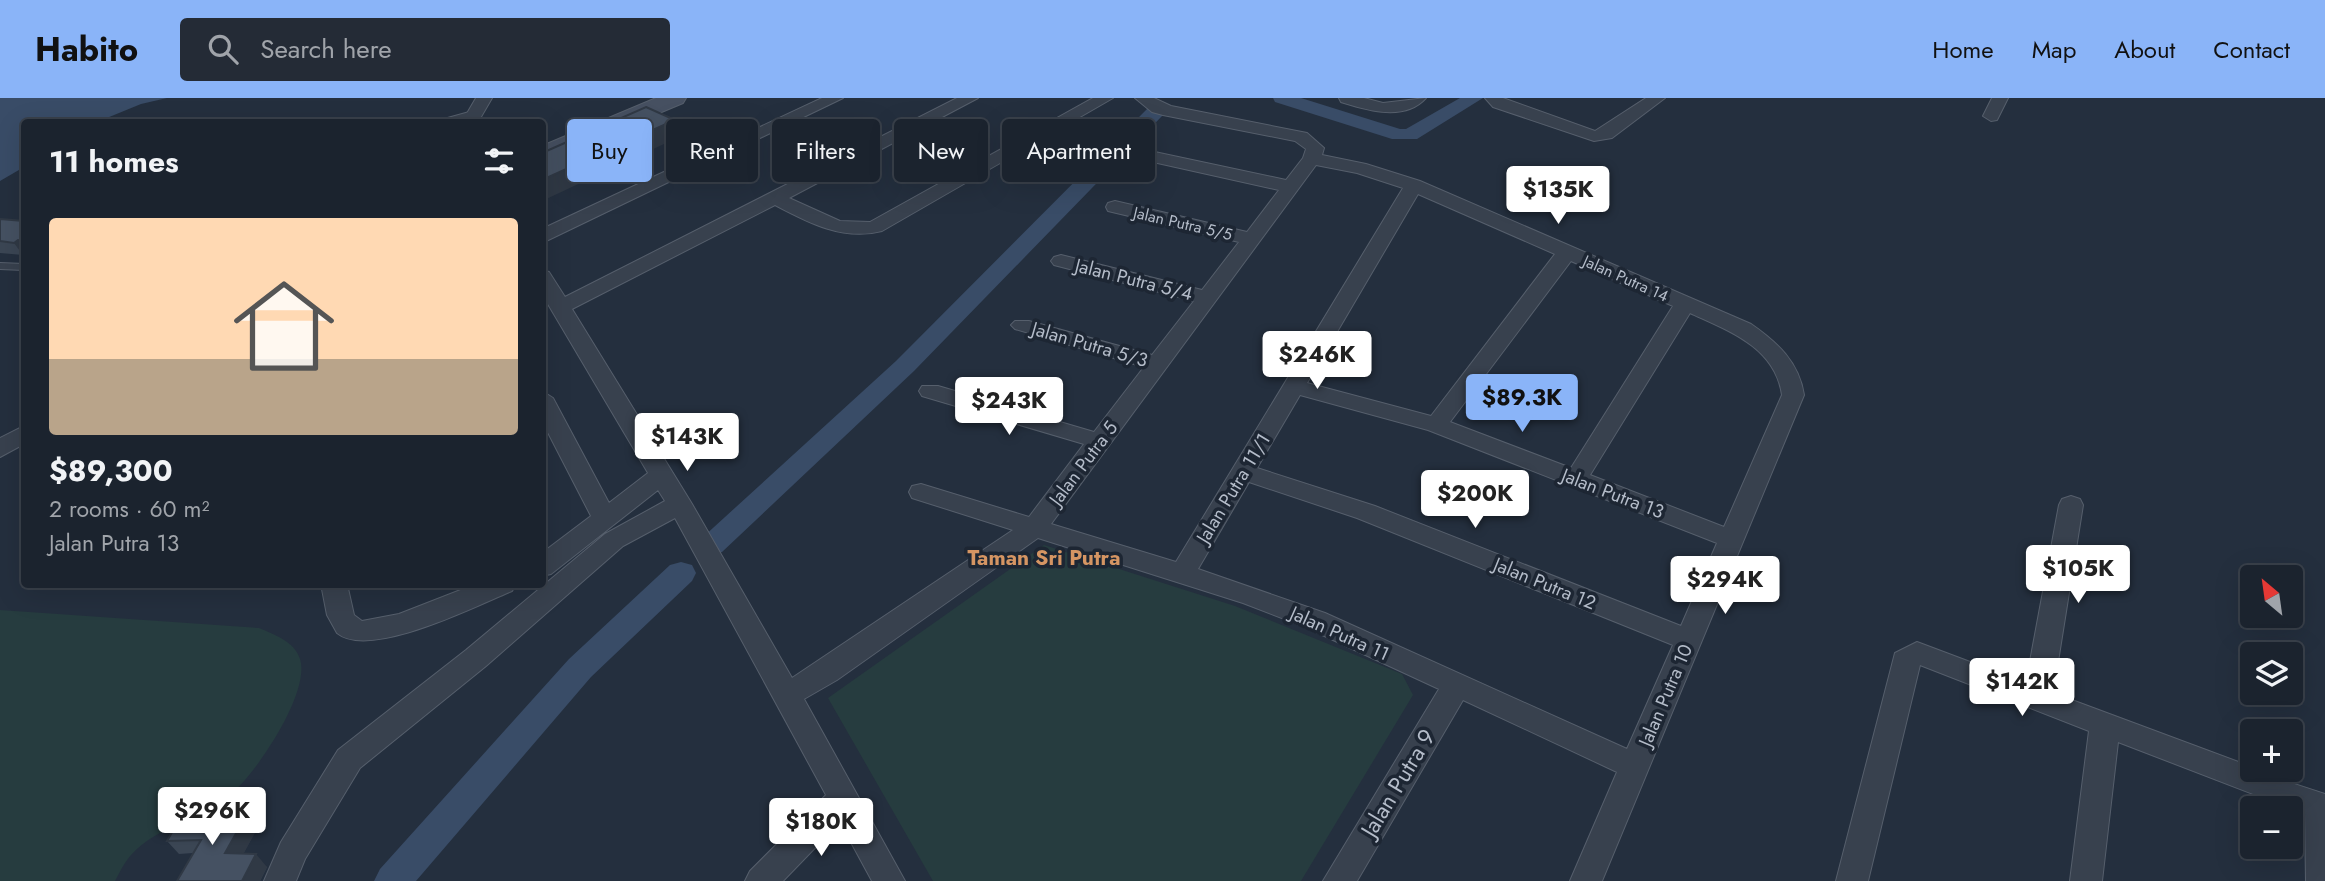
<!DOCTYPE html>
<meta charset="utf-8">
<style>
:root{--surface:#1b232e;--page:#242b36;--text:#f1f3f6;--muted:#a0a4aa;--line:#39404a;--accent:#8ab4f8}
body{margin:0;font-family:Jost,sans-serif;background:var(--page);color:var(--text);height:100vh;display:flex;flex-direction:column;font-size:26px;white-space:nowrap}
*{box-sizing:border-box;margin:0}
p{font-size:23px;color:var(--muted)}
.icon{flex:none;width:38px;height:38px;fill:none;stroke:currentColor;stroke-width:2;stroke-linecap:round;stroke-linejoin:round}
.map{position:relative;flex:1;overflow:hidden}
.side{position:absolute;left:21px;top:21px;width:525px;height:469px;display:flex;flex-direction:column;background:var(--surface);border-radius:7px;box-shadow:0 7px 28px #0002,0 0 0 2px var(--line)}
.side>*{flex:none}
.guide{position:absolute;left:567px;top:21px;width:665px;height:63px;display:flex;gap:14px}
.needle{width:46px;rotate:331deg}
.fabs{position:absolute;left:2240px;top:467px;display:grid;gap:14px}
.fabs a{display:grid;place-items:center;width:63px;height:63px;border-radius:7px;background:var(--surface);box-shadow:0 7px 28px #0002,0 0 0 2px var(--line);font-size:35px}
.price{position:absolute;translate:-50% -60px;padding:0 16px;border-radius:7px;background:#fff;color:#222;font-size:23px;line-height:46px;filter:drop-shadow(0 2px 4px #0008)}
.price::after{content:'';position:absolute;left:50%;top:42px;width:21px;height:16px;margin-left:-10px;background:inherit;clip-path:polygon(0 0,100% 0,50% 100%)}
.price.active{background:var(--accent);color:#111}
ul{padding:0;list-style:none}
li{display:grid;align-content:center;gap:14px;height:371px;padding:0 28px}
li+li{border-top:2px solid var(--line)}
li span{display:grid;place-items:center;height:217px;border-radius:7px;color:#555}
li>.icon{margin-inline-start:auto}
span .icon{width:126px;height:126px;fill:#fffc;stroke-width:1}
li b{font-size:30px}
h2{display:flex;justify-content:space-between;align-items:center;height:84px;padding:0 28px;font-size:30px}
.pill{padding:0 24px;border-radius:7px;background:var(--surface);box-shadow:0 7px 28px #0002,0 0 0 2px var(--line);font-size:24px;line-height:63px}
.pill.active{background:var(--accent);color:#111}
header{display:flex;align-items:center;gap:42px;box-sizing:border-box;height:98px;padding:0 35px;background:var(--accent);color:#111}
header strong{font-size:33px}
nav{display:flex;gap:38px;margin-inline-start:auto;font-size:24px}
.search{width:490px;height:63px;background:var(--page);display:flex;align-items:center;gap:18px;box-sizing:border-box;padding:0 24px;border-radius:7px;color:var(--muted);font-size:26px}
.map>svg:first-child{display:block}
</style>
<header>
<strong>Habito</strong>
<div class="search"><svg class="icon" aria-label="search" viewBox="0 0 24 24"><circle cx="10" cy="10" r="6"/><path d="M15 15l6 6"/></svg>Search here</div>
<nav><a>Home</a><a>Map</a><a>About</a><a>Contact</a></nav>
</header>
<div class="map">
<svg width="2325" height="783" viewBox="0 0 2325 783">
<rect width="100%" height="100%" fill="#242f3e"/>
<path fill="#263c3f" d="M1044,447l191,61 167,68 11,21 -112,186h-368l-105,-183z
M0,512l259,18c16,7 35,13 41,31 11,34 -46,118 -72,138 -29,23 -70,29 -96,57 -7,7 -12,18 -17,27h-115z"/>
<path fill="#394c67" d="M0,0h167l-26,6 -44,18h-73v45l-24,14z"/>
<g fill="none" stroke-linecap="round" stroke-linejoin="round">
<path fill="#394c67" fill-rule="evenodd" d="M1273,0h28l99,31h6l54,-31h23l-66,41h-25l-117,-37z
M1156,7l7,2 3,4 -3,4 -249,256 -192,181 -10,3 -10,-3 -5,-7 5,-7 194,-177 253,-254z
M681,464l11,3 4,8 -4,8 -101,96 -175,204h-42l6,-12 189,-210 101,-94z"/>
<defs>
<path id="lane" d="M473,13l3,1v4l-30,6h-13z
M0,165l24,1v6l-24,-1z"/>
<path id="street" d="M476,0h16l-14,24h-16z
M822,0h21l-301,145v-14z
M957,0h21l-189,100 51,23 30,1 223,-124h20l-231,133c-39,10 -73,-8 -107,-26l-203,104 120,195 100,174 221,-148 -101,-32 -3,-6 3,-6 9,-2 108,33 55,-73 -162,-48 -3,-5 3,-5h16l156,46 50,-65 -129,-38 -4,-4 4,-4h14l123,34 42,-54 -140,-36 -3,-4 3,-4 7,-2 141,35 37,-48 -131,-31 -2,-4 2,-4 7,-2 132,31 32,-42 -135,-30 -3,-4 3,-4 6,-1 136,29 17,-22 3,-9 -11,-8 -132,-26 -11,-3 -17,-14h19l17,8 136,27 17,15 -2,7 44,9 54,17 331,143c26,18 48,38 53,71l-202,486h-32l47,-109 -154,-72 -106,181h-34l116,-192 -134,-62 -62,-24 -205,-65 -201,142 -33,19 101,182h-33l-32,-59 -57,59h-38l5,-10 76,-76 -151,-277 -52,28 -137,120 -126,102 -55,91 -9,22h-32l17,-39 57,-92 128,-100 139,-116 60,-33 -7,-11 -107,84 -9,2v-23l49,-37 -49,-95v-30l11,7 56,105 39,-30 -106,-179v-24l7,2 16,25zM1316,67l41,8 46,15 -227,374 -125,-38zM1418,96l137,60 -124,162 -124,-33zM1571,163l102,45 -102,162 -121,-46zM1690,215c39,18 85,34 92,82l-58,132 -134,-52zM1300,297l128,35 289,113 -36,83 -306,-120 -118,-38zM1249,384l108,36 316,127 -46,104 -302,-136 -127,-44z
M1339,0h25l19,5 43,-5c-22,24 -59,12 -85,4z
M1485,0h18l92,33 51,-33h19l-53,40 -18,3 -101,-34z
M1992,0h16l-11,22 -6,1 -8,-5z
M24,328v18l-24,13v-19z
M2071,398l9,3 3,6 -30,188 199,74v3l73,24v87h-19l-1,-67 -187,-72 -16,139h-32l19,-150 -169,-66 -52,216h-32l59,-228 22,-11 109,41 33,-178 3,-6z
M321,486h26l7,31 8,6 37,-7 77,-30h40l-4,7c-36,15 -142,69 -175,42l-10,-18z"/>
<path id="secondary" d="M656,0h30l-3,5 -141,59v-16z"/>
</defs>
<use href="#lane" stroke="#565f6c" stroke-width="2"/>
<use href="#street" stroke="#565f6c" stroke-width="2"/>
<use href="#secondary" stroke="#565f6c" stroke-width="2"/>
<use href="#lane" fill="#38414e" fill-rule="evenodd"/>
<use href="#street" fill="#38414e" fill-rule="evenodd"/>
<use href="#secondary" fill="#465061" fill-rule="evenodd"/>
</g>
<path fill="#3b4654" d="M0,121l24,2v33l-1,1 -23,-2z
M248,714l11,13 -16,29 24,13 -7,14h-83l16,-28 -14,1 -12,-13z"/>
<path fill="#303945" d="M675,22l4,17 -137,64v-21z
M18,142l6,10v4l-1,1 -9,-12z
M248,714l11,13 -22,41 -12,-13z
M256,756l11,13 -7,14h-18z"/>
<path fill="#455162" stroke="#303945" stroke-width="2" d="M646,9l29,13 -133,60v-27z
M0,121l24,2v20l-6,-1 -4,3 -14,-2z
M248,714l-23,41 31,1 -14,27h-65l24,-41 -34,1 15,-26z"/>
<g text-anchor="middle" stroke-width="7" stroke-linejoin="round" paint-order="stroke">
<g font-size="16" fill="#b4bcc9" stroke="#1d2633">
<text transform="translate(1183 125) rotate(13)" y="6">Jalan Putra 5/5</text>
<text transform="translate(1626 180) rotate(24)" y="6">Jalan Putra 14</text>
</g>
<g font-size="19" fill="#b4bcc9" stroke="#1d2633">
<text transform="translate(1134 181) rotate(14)" y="7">Jalan Putra 5/4</text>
<text transform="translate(1090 246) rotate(16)" y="7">Jalan Putra 5/3</text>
<text transform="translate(1083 365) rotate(-53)" y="7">Jalan Putra 5</text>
<text transform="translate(1233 390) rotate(-59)" y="7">Jalan Putra 11/1</text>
<text transform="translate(1613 395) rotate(21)" y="7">Jalan Putra 13</text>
<text transform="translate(1545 485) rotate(22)" y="7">Jalan Putra 12</text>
<text transform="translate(1340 535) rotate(24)" y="7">Jalan Putra 11</text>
<text transform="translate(1665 597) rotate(-67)" y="7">Jalan Putra 10</text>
</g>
<g font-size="21" font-weight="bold" fill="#d59563" stroke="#1d2633">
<text x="1044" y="467">Taman Sri Putra</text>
</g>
<g font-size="23" fill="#b4bcc9" stroke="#1d2633">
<text transform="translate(1398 685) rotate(-59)" y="8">Jalan Putra 9</text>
</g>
</g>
</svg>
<div class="fabs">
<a><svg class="needle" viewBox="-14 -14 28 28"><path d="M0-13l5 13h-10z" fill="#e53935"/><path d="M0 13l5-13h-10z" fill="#a0a4aa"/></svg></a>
<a><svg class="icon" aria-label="layers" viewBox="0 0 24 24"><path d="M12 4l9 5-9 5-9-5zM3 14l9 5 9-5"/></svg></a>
<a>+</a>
<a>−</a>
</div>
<b class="price" style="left:1558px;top:128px">$135K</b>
<b class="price" style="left:1317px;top:293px">$246K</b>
<b class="price active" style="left:1522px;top:336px">$89.3K</b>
<b class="price" style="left:1009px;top:339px">$243K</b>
<b class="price" style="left:687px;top:375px">$143K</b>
<b class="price" style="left:1475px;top:432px">$200K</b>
<b class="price" style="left:2078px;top:507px">$105K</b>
<b class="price" style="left:1725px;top:518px">$294K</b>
<b class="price" style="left:2022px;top:620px">$142K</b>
<b class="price" style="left:212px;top:749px">$296K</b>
<b class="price" style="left:821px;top:760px">$180K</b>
<div class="guide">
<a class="pill active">Buy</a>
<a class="pill">Rent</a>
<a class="pill">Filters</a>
<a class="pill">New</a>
<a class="pill">Apartment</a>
</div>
<section class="side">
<h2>11 homes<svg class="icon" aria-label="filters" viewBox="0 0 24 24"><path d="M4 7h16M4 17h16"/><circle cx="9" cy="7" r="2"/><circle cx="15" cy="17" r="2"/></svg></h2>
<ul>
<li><span style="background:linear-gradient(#ffd9b3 65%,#b9a48a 0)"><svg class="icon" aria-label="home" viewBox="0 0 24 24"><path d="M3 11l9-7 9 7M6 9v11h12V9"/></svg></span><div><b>$89,300</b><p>2 rooms · 60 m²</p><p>Jalan Putra 13</p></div></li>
</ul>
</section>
</div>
